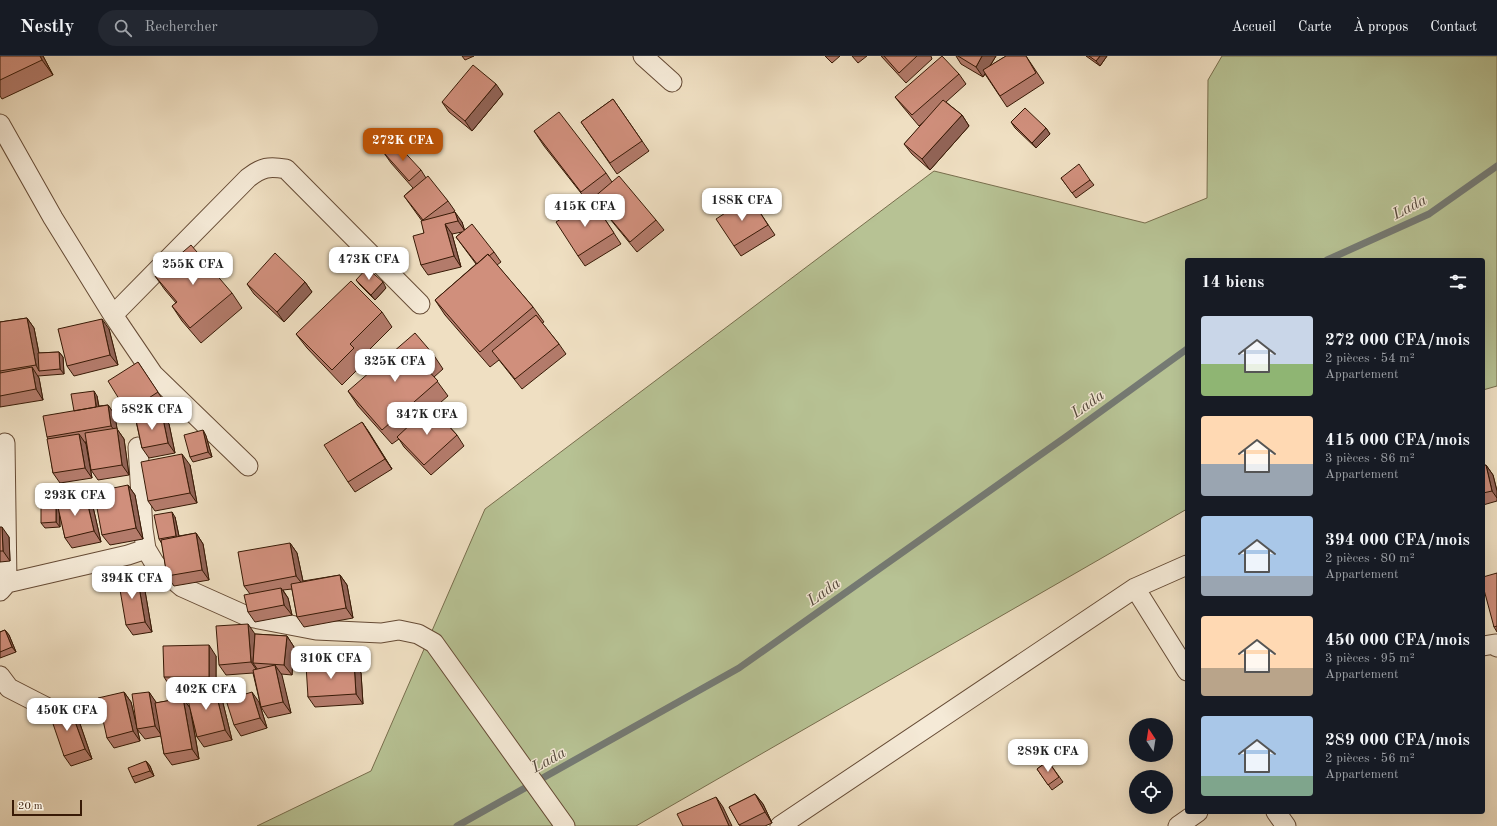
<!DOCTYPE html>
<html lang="fr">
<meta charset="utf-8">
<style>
:root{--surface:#171b24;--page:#242831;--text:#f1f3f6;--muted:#9ea1a6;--line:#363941;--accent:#b45309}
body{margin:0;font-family:"Old Standard TT",serif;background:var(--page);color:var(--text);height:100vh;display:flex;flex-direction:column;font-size:15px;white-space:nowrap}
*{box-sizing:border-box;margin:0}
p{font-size:13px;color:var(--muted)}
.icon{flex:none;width:22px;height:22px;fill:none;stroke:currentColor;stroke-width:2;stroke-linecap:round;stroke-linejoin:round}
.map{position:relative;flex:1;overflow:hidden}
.drawer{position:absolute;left:1185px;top:202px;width:300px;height:556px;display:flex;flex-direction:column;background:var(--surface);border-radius:4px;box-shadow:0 4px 16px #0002}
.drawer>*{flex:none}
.needle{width:26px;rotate:348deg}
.tools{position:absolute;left:1129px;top:662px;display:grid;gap:8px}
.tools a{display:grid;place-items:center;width:44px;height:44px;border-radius:50%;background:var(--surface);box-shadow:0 4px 16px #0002;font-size:20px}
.scale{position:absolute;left:12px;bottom:10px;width:70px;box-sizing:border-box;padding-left:4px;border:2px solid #381a06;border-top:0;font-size:11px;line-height:14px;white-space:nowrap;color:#381a06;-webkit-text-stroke:3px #f5ead7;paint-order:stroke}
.price{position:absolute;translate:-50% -34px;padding:0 9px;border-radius:8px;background:#fff;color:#222;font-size:13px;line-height:26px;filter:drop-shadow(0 1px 2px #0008)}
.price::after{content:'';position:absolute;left:50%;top:24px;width:12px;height:9px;margin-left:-6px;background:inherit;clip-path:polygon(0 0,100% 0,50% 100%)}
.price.current{background:var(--accent);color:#fff}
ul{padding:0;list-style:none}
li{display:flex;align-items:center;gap:12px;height:100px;padding:0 16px}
li span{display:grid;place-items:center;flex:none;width:112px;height:80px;border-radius:4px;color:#555}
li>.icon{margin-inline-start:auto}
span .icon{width:48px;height:48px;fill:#fffc;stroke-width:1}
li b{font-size:17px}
h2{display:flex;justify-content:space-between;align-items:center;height:48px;padding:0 16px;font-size:17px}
header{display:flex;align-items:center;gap:24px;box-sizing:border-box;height:56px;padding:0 20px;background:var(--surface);border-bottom:1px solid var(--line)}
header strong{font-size:19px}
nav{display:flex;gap:22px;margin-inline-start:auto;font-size:14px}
.search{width:280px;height:36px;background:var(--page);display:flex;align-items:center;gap:10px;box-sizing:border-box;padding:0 14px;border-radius:22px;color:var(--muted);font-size:15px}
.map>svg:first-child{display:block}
</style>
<header>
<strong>Nestly</strong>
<div class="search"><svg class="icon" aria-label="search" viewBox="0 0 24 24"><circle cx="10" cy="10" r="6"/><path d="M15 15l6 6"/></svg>Rechercher</div>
<nav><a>Accueil</a><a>Carte</a><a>À propos</a><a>Contact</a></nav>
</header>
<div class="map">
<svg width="1497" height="770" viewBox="0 0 1497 770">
<rect width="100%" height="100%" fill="#efdfc2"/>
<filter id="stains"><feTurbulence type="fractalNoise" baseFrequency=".005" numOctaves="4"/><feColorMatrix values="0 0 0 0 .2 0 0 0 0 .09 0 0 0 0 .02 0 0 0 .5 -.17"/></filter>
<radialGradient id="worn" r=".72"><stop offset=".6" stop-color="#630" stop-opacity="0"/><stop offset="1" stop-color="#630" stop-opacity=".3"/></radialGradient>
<path fill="#b7c294" stroke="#786e4d" d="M1222,0h275v330l-14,4v-130h-296v249l-551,317h-379l114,-55 114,-262 449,-338 211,52 62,-25 1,-118z"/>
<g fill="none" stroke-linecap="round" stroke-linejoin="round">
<path stroke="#757a73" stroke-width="7" d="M1327,204l102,-46 68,-48
M457,770l282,-158 328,-232 120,-87"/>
<defs>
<path id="minor" d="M643,0l29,26
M0,68l53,94 60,97 40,59 95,92
M113,259l135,-137c14,-11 21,-12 38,-9l134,135
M5,387l2,140
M138,391l5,82 3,20 9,15 27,23 67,30 67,13 65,3 18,-3 19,4 16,9 131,183
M1135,532l52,83
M0,535l7,-8 121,-28 18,-6
M1483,590l12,-2 2,3
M0,620l9,12 39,20
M1276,756l10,14
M780,770l355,-238 52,-23
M1178,770l20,-14"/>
</defs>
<use href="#minor" stroke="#664b35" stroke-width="21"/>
<use href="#minor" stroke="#f5ead7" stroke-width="19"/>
</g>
<path fill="#b37b6b" stroke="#381a06" d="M0,0h43l10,19 -51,24 -2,-3z
M462,0h12l-9,4z
M825,0h15l-8,7z
M852,0h15l-9,7z
M881,0h50l1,3 -26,24z
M956,0h40l-6,10 16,-10h20l18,27 -37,24 -22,-33 -2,3 -22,-13z
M1086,0h21l-7,10z
M959,18l7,10 -20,18 16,13 7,11 -39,44 -18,-16 -8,-10 23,-25 -8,7 -16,-19 -8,-10z
M503,38l-31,37 -23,-19 -7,-10z
M613,43l36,52 -32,23 -36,-52z
M1011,66l35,6 4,6 -14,14 -21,-20z
M534,75l72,42 6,9 44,38 8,10 -27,22 -40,-49 -2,1 26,40 -36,22 -7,-10 10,-54 -44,-56z
M384,97l37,17 5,8 22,23 7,10 -3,2 10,9 2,8 30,22 7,10 -4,3 36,42 11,15 -2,1 17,21 7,10 -44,35 -23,-29 -9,7 -45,-52 -10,-15 41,-36 -20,-27 6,-5 -10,2 9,33 -33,8 -7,-10 3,-32 -2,-12 -18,-25 9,-8 -22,-25z
M1061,122l29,2 4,5 -18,13z
M757,152l18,27 -34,21 -7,-10z
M155,220l77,17 10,15 -41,35 -19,-22 -10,-15 4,-3 -11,-13z
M356,224l30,8 -11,12 -15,-15z
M305,226l7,10 -28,30 -30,-28 -7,-10z
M382,256l10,15 -31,31 3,5 -22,22 -35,-37 -11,-14z
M27,262l7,10 5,25 20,-1 4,5 1,17 -26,2 1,2 4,22 -43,7v-85z
M109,273l9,36 -44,11 -7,-10z
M433,298l10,15 -9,8 14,19 -15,13 24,26 7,11 -33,29 -27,-28 -5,-8 -7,5 -34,-38 -10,-15z
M138,306l27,41 -26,16 30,5 6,29 -26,5 -7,-10 -6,-27 -2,1 -7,-10z
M97,340l2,10 9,-1 7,10 2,14 7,10 5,36 -31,5 -7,-10 -5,-28h-1l1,2 6,34 -32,5 -7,-10 -5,-34 -1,-2 27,-26z
M362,366l30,47 -37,23 -7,-10z
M203,374l3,6 6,21 -19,5 -3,-5z
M190,409l7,38 -42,8 -7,-10z
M1486,409l7,10 4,16v10l-14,4v-39z
M128,429l7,10 8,44 -33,6 -8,-10z
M86,441l7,10 8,35 -29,6 -7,-10 -5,-24v13l-15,1 -4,-5 17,-20z
M175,461l4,19 17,-3 7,11 6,36 -35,6 -7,-10 -5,-32 -3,-5z
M0,471l9,10 1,24 -10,1z
M290,487l7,10 6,28 37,-6 7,10 6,33 -49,9 -7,-10 -5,-28 -9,1 5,8 4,17 -37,7 -7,-10 2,-18 -6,-8z
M1497,517v59l-3,-5z
M144,529l8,47 -19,3 -7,-10z
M5,574l4,5 7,17 -16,6v-26z
M255,578l32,2 7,11 -2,28 -11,-1 10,39 -23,5 -7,-11 -8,-34 -27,2 -7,-10z
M337,596l3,5v6l14,-1 7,11 2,31 -48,3 -7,-10 5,-32 -2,-3z
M216,600v31l5,8 11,45 -28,7 -7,-10 -6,-26 8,48 -27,6 -8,-11 -3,-18 -16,3 -8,-10 12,-37 7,11 27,-5 7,10 14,-21 -33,1 -7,-11z
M124,636l7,10 9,39 -26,7 -7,-10z
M259,646l8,26 -26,8 -7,-11z
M70,652l8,10 14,41 -21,7 -7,-10z
M146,705l4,5 4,10 -19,7 -3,-6z
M1048,705l15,21 -11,8 -15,-21z
M755,738l8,10 9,19 -7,3h-25l-11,-19z"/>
<path fill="#926457" stroke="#381a06" d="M40,0h3l10,19 -11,-15z
M982,0h14l-13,21 -7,-10z
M1100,0h7l-7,10 -4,-5z
M496,28l7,10 -31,37 -7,-10z
M962,59l7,11 -39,44 -8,-11z
M1046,72l4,6 -14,14 -4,-5z
M455,156l7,10 3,9 -7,-10z
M445,168l7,10 9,33 -7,-11z
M305,226l7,10 -28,30 -7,-10z
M383,226l3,6 -11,12 -4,-5z
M27,262l7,10 8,42 -3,1 -3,-6z
M102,263l7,10 9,36 -8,-10z
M59,296l4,5 1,17 -4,-5z
M32,311l7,11 4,22 -7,-11z
M94,335l3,5 3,20 -3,-5z
M108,349l7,10 2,14 7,10 5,36 -7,-10 -4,-30 -7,-9z
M162,358l7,10 6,29 -7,-10z
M362,366l7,10 23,37 -7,-10z
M203,374l3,6 6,21 -4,-5z
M79,378l7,10 6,34 -7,-10z
M182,398l8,11 7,38 -7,-10z
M1486,409l7,10 4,16v7l-5,-7z
M128,429l7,10 8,44 -7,-11z
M86,441l7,10 8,35 -7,-11z
M56,444l3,5 1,22 -4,-5z
M172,456l3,5 5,24 -4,-5z
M2,471l7,10 1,24 -7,-10z
M196,477l7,11 6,36 -7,-10z
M290,487l7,10 7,33 -8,-10z
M137,519l7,10 8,47 -7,-10z
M340,519l7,10 6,33 -7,-10z
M281,532l7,10 4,17 -8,-10z
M248,568l7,10 -2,29 5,7v2l-7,-10z
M5,574l4,5 7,17 -4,-5z
M287,580l7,11 -2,28 -8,-10z
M209,589l7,11v31l-7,-10z
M337,596l3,5 1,10 -4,-5z
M354,606l7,11 2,31 -7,-10z
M275,609l7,10 9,38 -8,-11z
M214,629l7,10 11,45 -7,-10z
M124,636l7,10 9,39 -7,-10z
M149,636l7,10 6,34 -7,-10z
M252,636l7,10 8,26 -7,-10z
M183,642l7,10 9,51 -7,-10z
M70,652l8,10 14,41 -7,-10z
M146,705l4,5 4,10 -4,-5z
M755,738l8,10 9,19 -7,-11z
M716,741l7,10 9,19h-3z"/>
<path fill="#d08f7c" stroke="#381a06" d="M0,0h40l2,4 -42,20z
M884,0h33l-18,17z
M942,0l17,18 -47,41 -17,-18z
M958,0h24l-6,11z
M1006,0h20l10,17 -36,23 -17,-26z
M1089,0h11l-4,5z
M473,9l23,19 -31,37 -23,-19z
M613,43l29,42 -32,22 -29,-41z
M943,44l19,15 -40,44 -18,-15z
M1025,52l21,20 -14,15 -21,-21z
M559,56l47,61 -25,19 -47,-61z
M396,87l25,27 -12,11 -25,-28z
M1079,108l11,16 -18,13 -11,-15z
M428,120l20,25 -25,19 -19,-24z
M619,120l37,44 -26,22 -37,-44z
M750,141l18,28 -34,21 -18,-27z
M592,144l22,33 -36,23 -22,-34z
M455,156l3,9 -13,3 9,32 -33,9 -8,-29 11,-3 -3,-12z
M472,168l22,28 -5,4 -1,-2 -11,10 -21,-27z
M191,189l41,48 -42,35 -18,-22 5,-4 -22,-26z
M275,197l30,29 -28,30 -30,-28z
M488,198l45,53 -53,45 -45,-52z
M367,212l16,14 -12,13 -15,-15z
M351,225l31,31 -32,32 4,4 -22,22 -36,-36z
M536,259l23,29 -44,35 -23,-28z
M27,262l9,47 -36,6v-49z
M102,263l8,36 -43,11 -9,-37z
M415,277l18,21 -11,10 16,17 -56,49 -34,-39z
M59,296l1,17 -21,2 -1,-18z
M138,306l20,30 -31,20 -19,-31z
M32,311l4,22 -36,7v-23z
M94,335l2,16 -22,4 -3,-17z
M108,349l3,21 -64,11 -4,-21z
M430,350l27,29 -33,30 -27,-28z
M162,358l6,29 -26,5 -6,-28z
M362,366l23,37 -37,23 -24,-37z
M117,372l5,37 -31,5 -6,-37z
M203,374l5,22 -18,5 -6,-22z
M79,378l6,34 -32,5 -6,-34z
M182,398l8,39 -42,8 -7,-39z
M1486,409l6,26 -9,2v-27z
M128,429l8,43 -34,7 -8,-43z
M86,441l8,34 -29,7 -8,-35z
M56,444v22l-15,1v-22z
M172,456l4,24 -17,3 -5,-24z
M0,471h2l1,24h-3z
M196,477l6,37 -35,6 -6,-36z
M290,487l6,33 -52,10 -6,-34z
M1497,517v53l-3,1 -11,-41v-9z
M137,519l8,47 -19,3 -8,-47z
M340,519l6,33 -49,9 -6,-33z
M281,532l3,17 -36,7 -4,-17z
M248,568l3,38 -32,3 -3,-39z
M5,574l7,17 -12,5v-20z
M255,578l32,2 -3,29 -31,-2z
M209,589v32h-45l-1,-31z
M311,596h26v10h-26z
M354,606l2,32 -48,3 -2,-32z
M275,609l8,37 -22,5 -8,-37z
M214,629l11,45 -28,7 -11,-45z
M124,636l9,39 -26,7 -9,-40z
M149,636l6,34 -18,3 -5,-35z
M252,636l8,26 -26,7 -8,-25z
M183,642l9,51 -28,5 -9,-51z
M70,652l15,41 -21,7 -14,-41z
M146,705l4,10 -18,6 -4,-9z
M1048,705l11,16 -11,8 -11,-16z
M755,738l10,18 -26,13 -10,-18z
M716,741l13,29h-46l-6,-12z"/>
<g text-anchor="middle" stroke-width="3" stroke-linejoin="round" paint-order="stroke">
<g font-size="16" font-style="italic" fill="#564a3d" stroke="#f5ead7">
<text transform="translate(1409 150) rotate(-27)" y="6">Lada</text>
<text transform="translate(1087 347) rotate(-35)" y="6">Lada</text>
<text transform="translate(823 535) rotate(-35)" y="6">Lada</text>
<text transform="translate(548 703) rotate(-29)" y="6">Lada</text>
</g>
</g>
<rect width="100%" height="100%" filter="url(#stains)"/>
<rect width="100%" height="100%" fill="url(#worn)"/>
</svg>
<div class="tools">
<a><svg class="needle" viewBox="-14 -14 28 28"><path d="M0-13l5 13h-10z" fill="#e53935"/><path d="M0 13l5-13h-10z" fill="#9ea1a6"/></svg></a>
<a><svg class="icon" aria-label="locate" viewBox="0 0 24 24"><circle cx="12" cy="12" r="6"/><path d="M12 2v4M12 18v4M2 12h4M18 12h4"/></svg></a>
</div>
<div class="scale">20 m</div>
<b class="price current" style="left:403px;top:106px">272K CFA</b>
<b class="price" style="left:742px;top:166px">188K CFA</b>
<b class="price" style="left:585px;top:172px">415K CFA</b>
<b class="price" style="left:369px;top:225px">473K CFA</b>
<b class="price" style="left:193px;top:230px">255K CFA</b>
<b class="price" style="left:395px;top:327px">325K CFA</b>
<b class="price" style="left:152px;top:375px">582K CFA</b>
<b class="price" style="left:427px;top:380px">347K CFA</b>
<b class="price" style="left:75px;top:461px">293K CFA</b>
<b class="price" style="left:132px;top:544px">394K CFA</b>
<b class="price" style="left:331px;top:624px">310K CFA</b>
<b class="price" style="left:206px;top:655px">402K CFA</b>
<b class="price" style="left:67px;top:676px">450K CFA</b>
<b class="price" style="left:1048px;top:717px">289K CFA</b>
<section class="drawer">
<h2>14 biens<svg class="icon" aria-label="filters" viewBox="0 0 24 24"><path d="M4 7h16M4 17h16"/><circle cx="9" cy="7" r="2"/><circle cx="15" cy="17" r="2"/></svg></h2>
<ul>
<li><span style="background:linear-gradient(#c9d6e8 60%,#8fb573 0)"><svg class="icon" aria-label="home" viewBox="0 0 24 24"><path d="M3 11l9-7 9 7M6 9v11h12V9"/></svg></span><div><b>272 000 CFA/mois</b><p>2 pièces · 54 m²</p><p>Appartement</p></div></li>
<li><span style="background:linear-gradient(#ffd9b3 60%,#9aa5b1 0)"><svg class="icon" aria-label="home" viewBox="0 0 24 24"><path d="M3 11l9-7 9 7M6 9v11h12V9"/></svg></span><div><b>415 000 CFA/mois</b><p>3 pièces · 86 m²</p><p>Appartement</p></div></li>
<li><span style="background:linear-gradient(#a9c7e8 75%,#9aa5b1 0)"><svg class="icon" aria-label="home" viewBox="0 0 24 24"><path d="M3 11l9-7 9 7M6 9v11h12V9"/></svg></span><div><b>394 000 CFA/mois</b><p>2 pièces · 80 m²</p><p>Appartement</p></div></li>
<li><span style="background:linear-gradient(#ffd9b3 65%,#b9a48a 0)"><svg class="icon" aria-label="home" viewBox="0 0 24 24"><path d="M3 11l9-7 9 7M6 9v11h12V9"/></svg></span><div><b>450 000 CFA/mois</b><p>3 pièces · 95 m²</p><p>Appartement</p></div></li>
<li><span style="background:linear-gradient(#a9c7e8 75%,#7fa58c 0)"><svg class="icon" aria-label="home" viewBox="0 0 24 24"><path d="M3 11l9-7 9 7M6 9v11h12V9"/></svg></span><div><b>289 000 CFA/mois</b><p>2 pièces · 56 m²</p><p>Appartement</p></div></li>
</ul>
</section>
</div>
